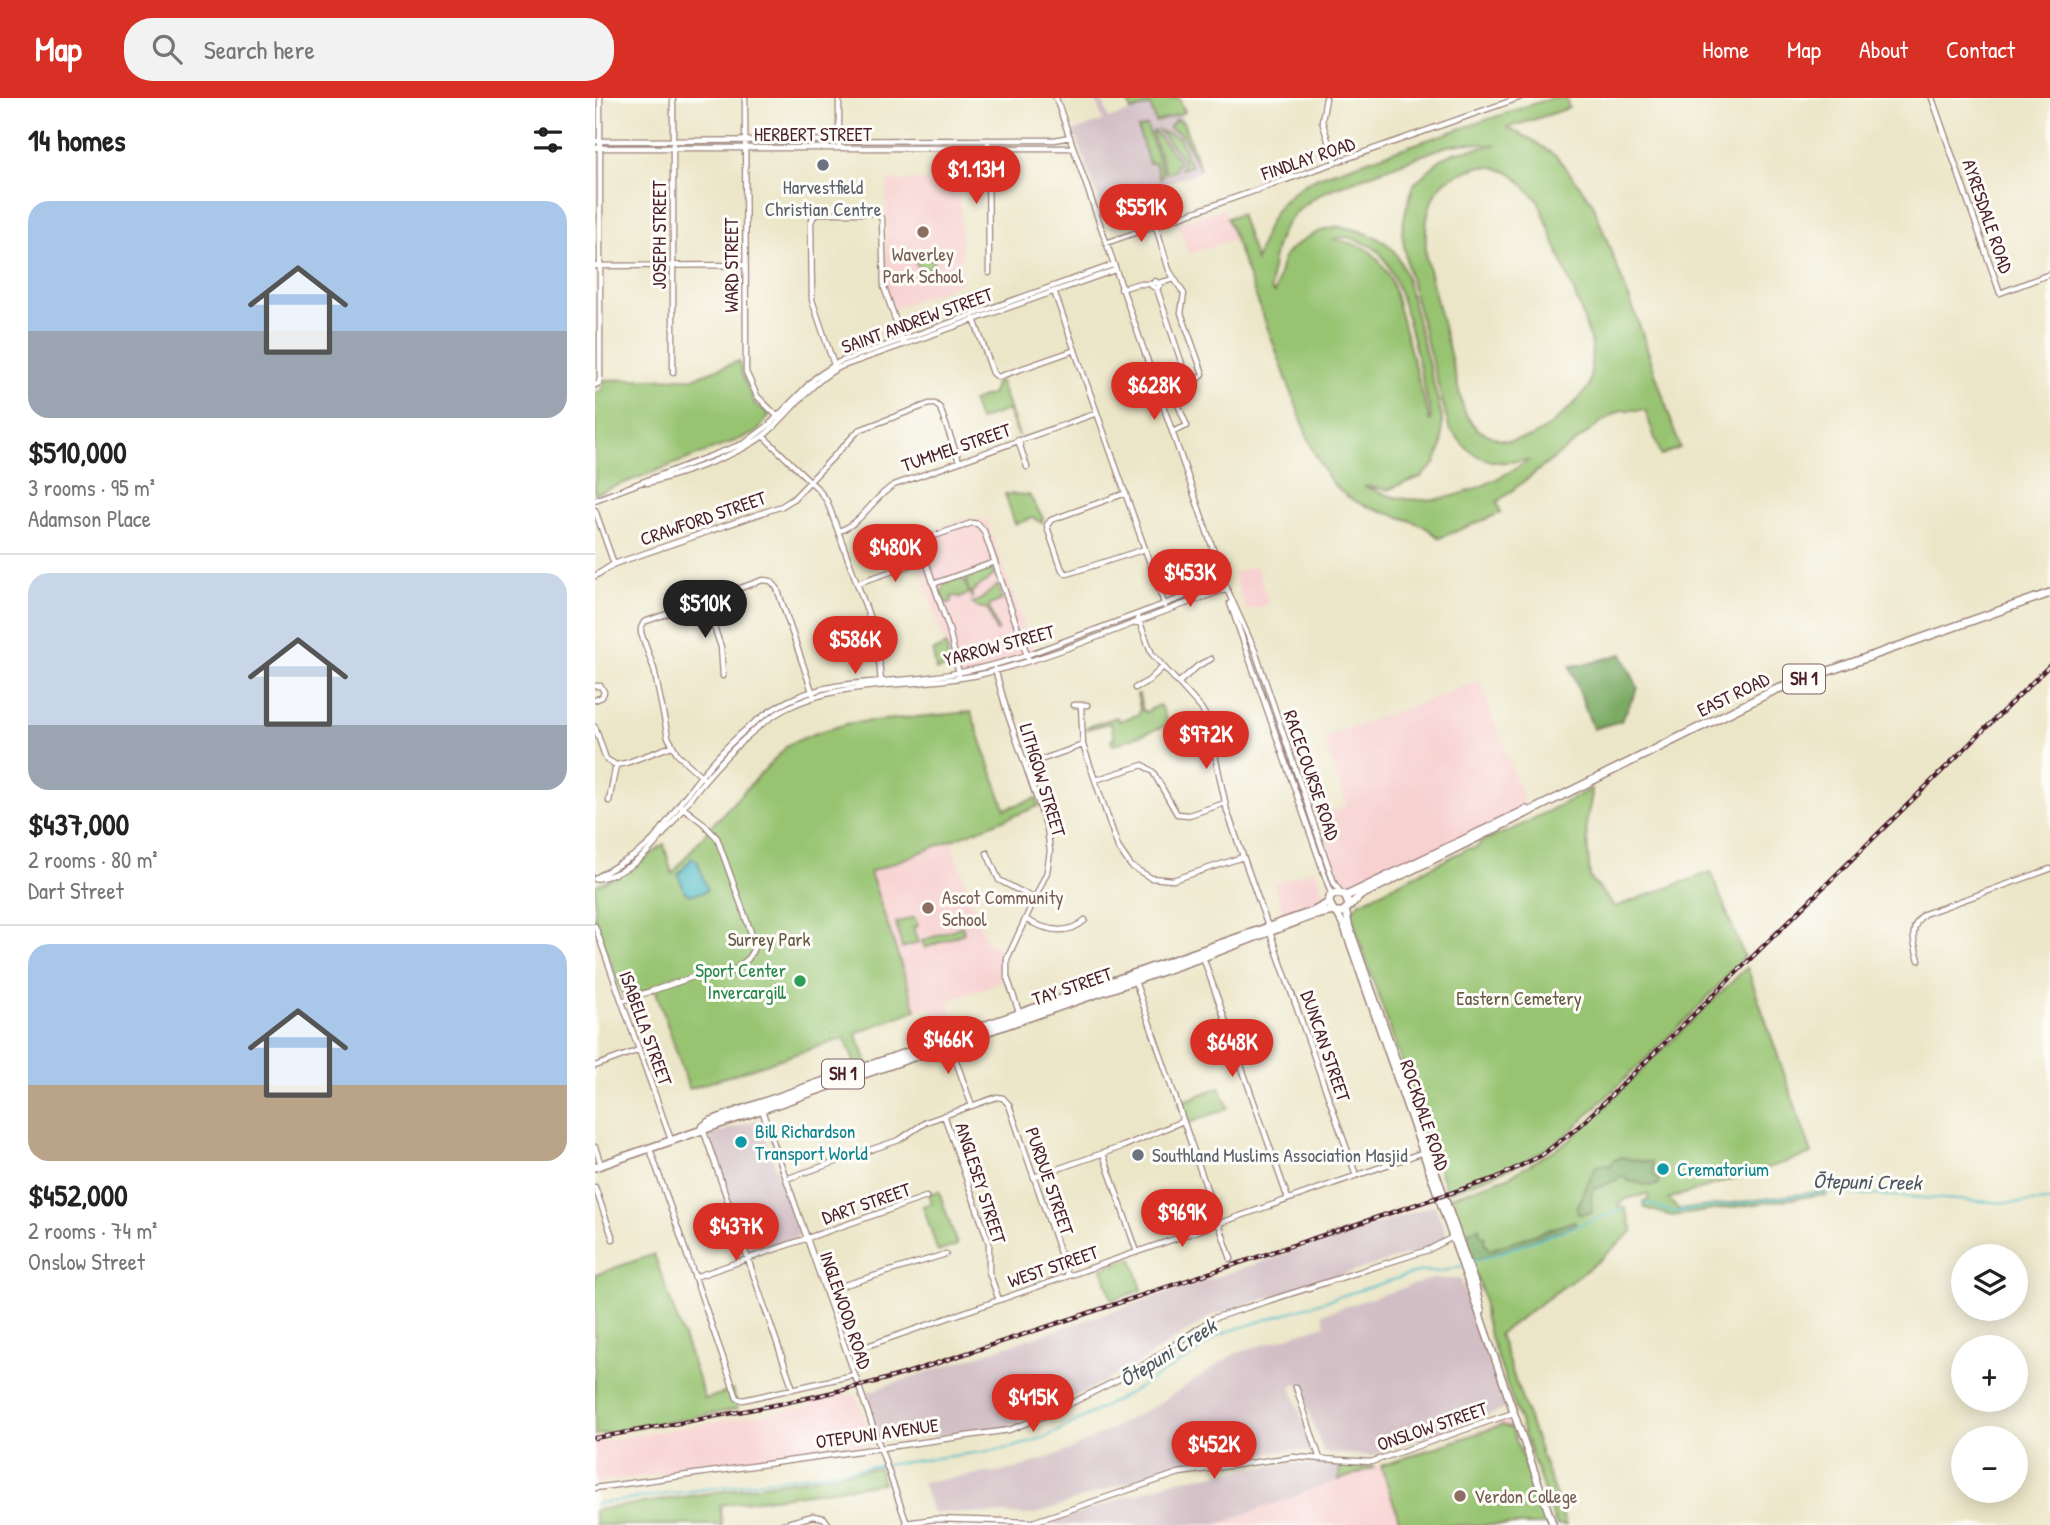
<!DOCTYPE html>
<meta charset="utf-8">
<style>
:root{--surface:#fff;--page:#f2f2f2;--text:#222;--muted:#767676;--line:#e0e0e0;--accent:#d93025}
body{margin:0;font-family:"Patrick Hand",sans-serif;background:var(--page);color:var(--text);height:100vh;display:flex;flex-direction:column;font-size:26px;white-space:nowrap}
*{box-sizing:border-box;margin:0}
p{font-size:23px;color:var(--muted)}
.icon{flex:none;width:38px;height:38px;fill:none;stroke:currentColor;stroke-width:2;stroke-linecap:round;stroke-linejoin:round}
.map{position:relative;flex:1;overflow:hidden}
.panel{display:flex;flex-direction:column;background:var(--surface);width:595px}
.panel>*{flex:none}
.fabs{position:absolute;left:1356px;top:1146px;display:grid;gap:14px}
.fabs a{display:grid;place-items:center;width:77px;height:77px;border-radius:50%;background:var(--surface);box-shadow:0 4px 18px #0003;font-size:35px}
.price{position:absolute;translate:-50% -60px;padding:0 16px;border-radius:24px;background:var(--accent);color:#fff;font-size:23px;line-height:46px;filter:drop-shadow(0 2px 4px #0008)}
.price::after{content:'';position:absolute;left:50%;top:42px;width:21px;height:16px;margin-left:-10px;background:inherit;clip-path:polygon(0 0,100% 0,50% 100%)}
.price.active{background:#222;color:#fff}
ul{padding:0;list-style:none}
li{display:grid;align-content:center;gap:14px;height:371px;padding:0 28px}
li+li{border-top:2px solid var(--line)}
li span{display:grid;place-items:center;height:217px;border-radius:21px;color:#555}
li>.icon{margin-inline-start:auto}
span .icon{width:126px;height:126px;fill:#fffc;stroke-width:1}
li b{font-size:30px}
h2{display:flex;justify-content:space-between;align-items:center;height:84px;padding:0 28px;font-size:30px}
header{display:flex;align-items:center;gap:42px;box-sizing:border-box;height:98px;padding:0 35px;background:var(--accent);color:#fff}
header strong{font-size:33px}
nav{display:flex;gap:38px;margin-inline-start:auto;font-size:24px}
.search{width:490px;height:63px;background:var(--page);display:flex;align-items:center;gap:18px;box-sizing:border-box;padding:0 24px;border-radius:28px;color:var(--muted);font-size:26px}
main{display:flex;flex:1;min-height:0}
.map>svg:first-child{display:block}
</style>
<header>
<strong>Map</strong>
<div class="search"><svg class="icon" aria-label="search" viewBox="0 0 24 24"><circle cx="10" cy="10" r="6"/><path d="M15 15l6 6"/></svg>Search here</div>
<nav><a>Home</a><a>Map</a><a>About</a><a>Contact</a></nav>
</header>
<main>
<section class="panel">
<h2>14 homes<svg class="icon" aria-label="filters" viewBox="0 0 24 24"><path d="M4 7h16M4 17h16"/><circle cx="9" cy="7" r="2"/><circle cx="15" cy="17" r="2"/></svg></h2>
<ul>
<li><span style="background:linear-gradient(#a9c7e8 60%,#9aa5b1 0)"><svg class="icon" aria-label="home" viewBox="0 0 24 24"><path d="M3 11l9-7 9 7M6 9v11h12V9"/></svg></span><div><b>$510,000</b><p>3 rooms · 95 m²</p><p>Adamson Place</p></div></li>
<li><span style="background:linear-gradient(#c9d6e8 70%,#9aa5b1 0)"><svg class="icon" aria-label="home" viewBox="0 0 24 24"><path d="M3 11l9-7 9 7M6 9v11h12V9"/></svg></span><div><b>$437,000</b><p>2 rooms · 80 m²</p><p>Dart Street</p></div></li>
<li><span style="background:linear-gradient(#a9c7e8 65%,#b9a48a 0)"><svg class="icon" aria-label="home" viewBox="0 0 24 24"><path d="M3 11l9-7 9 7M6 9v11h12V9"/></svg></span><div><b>$452,000</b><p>2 rooms · 74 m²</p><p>Onslow Street</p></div></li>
</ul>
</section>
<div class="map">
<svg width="1455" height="1427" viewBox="0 0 1455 1427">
<rect width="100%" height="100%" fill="#fdfcf7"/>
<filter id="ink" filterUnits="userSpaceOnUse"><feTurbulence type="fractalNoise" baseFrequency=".0143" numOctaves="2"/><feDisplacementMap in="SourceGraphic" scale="14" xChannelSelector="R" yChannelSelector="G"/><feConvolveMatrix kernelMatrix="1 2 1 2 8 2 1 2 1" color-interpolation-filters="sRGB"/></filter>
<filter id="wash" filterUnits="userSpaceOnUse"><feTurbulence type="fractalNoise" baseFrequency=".00686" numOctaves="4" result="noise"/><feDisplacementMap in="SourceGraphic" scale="28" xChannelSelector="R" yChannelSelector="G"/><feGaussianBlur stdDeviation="1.57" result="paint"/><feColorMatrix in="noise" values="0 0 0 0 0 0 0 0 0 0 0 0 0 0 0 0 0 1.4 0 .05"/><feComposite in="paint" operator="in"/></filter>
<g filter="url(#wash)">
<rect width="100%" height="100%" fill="#ece6c8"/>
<path fill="#f7d0d0" d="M365,82l2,103 -69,26 -8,-23 2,-105z
M628,110l11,31 -45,15 -11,-31z
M375,420l17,2 50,142 -78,23 -45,-135v-8l9,-9z
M661,468l13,38 -23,7 -13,-38z
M885,583l46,127 -177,84 -6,-1 -25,-75 29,-11 -24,-67z
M356,744l35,101 19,8 -3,9 1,21 -55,20 9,28 -16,6 -10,-29 -15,4 -46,-138z
M721,771l10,29 -3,4 -39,13 -10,-32z
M252,1294l1,4 7,-2 18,50 -278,39v-41l216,-36 -1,-5z
M914,1322l37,105h-330l123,-45z"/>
<path fill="#d2bec5" d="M507,1l7,20 41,-15 6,17 24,-8 21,58 -54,19 9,28 -11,4 -10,-28 -34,12 -27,-75 29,-10 -7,-20z
M164,1021l40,117 -50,17 -40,-117z
M839,1107l12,27 -1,5 -19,12 -213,66 -81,52 -89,46 -41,15 -115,13 -7,-3 -16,-45z
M836,1181h29l44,128 -1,3 -132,46 -48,-4 -24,-68 -8,2 21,63 -2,3 -21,-2 -121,18 -135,47 -101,-3 -10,-30 94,-13 54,-19 87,-45 77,-51 91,-29 -3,-11z
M695,1365l50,3 -1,14 -123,45h-171l132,-45z"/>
<path fill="#98c472" stroke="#71724e" stroke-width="2" fill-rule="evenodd" d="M532,0h52l6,14 -29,10 -6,-17 -19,6z
M956,0h15l3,10 -62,20 24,11 26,18 35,45 47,122 41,124 -19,7 -16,-45h-23l-18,10 -107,82 4,11 -62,25c-5,-4 -11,-10 -18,-13 -28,-13 -63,-15 -86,-39 -10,-11 -16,-25 -23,-38l-85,-230 13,-4 16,47c13,-43 19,-62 62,-84zM874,45l27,2 -40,7 -14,6 -28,26 -8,25 -4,23 5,34 42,161c13,18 26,33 50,35 10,1 20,-2 29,-1 -53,33 -104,55 -164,25l23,4 34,-13 14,-13 7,-19v-28l-36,-140c-4,-11 -9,-25 -19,-33 -11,-8 -32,-16 -46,-17 -16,-2 -47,16 -56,29 -6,10 -7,26 -10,37l-4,-3c0,-48 11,-75 55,-99l121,-45zM882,69h17l19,7 25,26 42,108 12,37 -1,25 -2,16 -12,15 -27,25 -19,11 -21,4 -10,-1 -22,-10 -8,-9 -6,-10 -38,-153c-1,-25 -2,-60 21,-78 8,-6 21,-9 30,-13zM752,139c10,3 21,6 30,13 25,21 45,131 54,166l-1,6 -39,-142c-17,-32 -24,-33 -58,-41z
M581,21l7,3 17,47 -18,-35 -13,-6z
M552,28l16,47 -3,6 -5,-16h-6l-11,-34z
M559,33l25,29 -5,11 -8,2 -14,-40z
M564,33l20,6 12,29 -10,3 2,-11z
M321,156l14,3 4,6 -1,5 -8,1 -8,-4 -3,-6z
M144,263l3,14 13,29 15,10 -14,19 -161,61v-102l7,-1 1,-11 90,-2z
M401,282l4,2 19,54 -11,-26 -29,10 -7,-19 20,-7z
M410,396l24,1 14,23 -1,5 -9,-5 -18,6z
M394,470l4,2 1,5 -22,17v7l-6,-17 6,-8z
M362,481l7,1 5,13 -9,5 -1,-2 -8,1 1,5 -5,2 -6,-10 4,-11z
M403,487l4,15 -12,5 -1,3 9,22 -2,1 -8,-22 -11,-2 -5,-4 8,-3z
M351,547l4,22 -14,3 -3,-19z
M542,596h2l3,16 4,2 13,-7 3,3 6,17 -55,20 -2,-5 4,-2 -5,-15 -23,6 -1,-2 31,-10 2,4 20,-7 1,-4z
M376,614l34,97 31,-11 3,8 -169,66 46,138 -60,23 12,31 -12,2 -12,-28 -155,51 -34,-101 -32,9 -28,-78v-33l40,-19 29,-23 8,30 43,-52 74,-78 30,-12 31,-9z
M996,691l1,5 -6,31 4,53 25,29 96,-35 33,85 -48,53 -130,126c-37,27 -77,41 -119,56l-94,-269 -2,-12 8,-8 110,-55 3,1 7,-3 1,-4 34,-13z
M319,819l4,9 -5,2 5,15 -16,5 -6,-25z
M367,828l2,7 -39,15 -3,-7z
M1152,869l65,187 -144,45 11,11 144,-19 3,5 -7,-1 -147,21 -27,-8 -2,-7 6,-1 -2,-6 -21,5 -7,5v3l6,1 8,23 -37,32 -97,71 67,191h-10l-65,-186 -6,-20 -2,-23 -33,-99 58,-20 61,-36z
M625,989l8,21 -41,16 -8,-21z
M344,1093l18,54 -19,7 -15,-46 9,-3 -3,-9z
M59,1156l51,145 28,-9 5,19 -143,26v-160z
M537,1160l10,32 -30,10 -10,-32z
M907,1327l10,4 34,96h-145l-20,-59z
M745,1368l35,1 -36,13z
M284,1370l4,15 -163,22 2,20h-127v-15z"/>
<path fill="#7aaa64" stroke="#626448" stroke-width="2" d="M1027,556l16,34 -17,33 -28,8 -23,-63 17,-2z
M1025,1059c9,1 24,6 32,5l2,15h5l-1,8 -6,1 -24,-5 -3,-4c-12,2 -20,9 -31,12l-3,7 1,17 -14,1 -1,-6 19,-42 10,-2 3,3 3,-5z
M979,1123l2,3 -11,5 -92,32 -6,-21 2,-9 10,-4 1,7 5,3 -1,5 5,8z"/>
<path fill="#50bec7" stroke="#4d6e79" stroke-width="2" d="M97,760l5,2 10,29 -2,3 -16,3 -4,-3 -7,-17z"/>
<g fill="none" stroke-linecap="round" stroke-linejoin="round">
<path stroke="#50bec7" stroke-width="2" d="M1049,1106h6l23,8 151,-20 186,11 40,-2
M875,1165l155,-54
M0,1406l416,-56 35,-11 80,-42 66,-39 28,-22 201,-63 18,1 23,-6"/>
</g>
</g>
<g filter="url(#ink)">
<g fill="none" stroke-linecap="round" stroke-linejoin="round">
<defs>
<path id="minor" d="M78,0v274
M150,0l1,274 11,24 22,22
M244,0v50
M461,0l171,491 28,62 79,232 7,10
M731,0l-4,23 13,42
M1337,0l68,195 50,-19
M393,42l1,133
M0,43l459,-1 16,-3
M0,50h478
M561,128l13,44 15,24 -3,19 22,61 -4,4 -18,2 -8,6 1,9 13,31 -15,6
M511,145l413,-145
M0,168l150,-1
M564,185l15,-4
M526,191l16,-5h14
M562,191l3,-4 -5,-4 -3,5 5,3 30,90
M459,193l111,315
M379,221l19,54 5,4 77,-27
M239,267l-22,-65 -1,-77 2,-6 6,-4h57l6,6 2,68 19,55
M0,287l4,-2 1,-6v-279
M168,338l55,53 9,12 50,137 4,44
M423,342l9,27
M52,385c34,-9 93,-28 120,-50 25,-22 43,-51 73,-66l275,-97
M531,395l-75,27 -4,5 1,5 14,40 5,4 78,-25
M0,402l150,-57 24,-18 46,-47 24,-16 274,-97
M0,412l19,54
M244,433c23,-7 34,-34 55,-46l203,-72
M0,478l19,-12 168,-58 11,-7 66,-69 70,-26h6l5,4 19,53
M263,485l67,-23
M338,486l62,-22
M110,503l16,46 2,29
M635,505l102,293
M543,520l14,36 49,54 6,10 20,93 129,364
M400,571l12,43 40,116 3,23 -3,21 -40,87v18l13,38
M364,576l-10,-45 -28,-82 2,-5 5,-4 44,-15 6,1 6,7 44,127
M583,585l21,-18 12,-6
M0,588h6l3,6 -2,5 -7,3
M540,590l13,-7 15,-14
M479,607h13
M486,607l2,40 35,102 13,19 20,12 22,2 70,-23
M0,629l11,32 10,6 10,-2 46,-17
M431,667l57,-20
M107,679l-24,-22 -10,-18 -14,-68 -13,-36v-5l3,-6 119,-42 8,1 6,7 36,106
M500,682l48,-15 10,7 24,42 12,1 36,-12
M14,703l7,-36
M392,755l12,27 36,19
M0,781c19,-14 41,-21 57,-38 13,-14 23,-32 35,-47 26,-35 61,-73 101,-93 43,-21 89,-18 135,-23 36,-4 70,-12 104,-23l197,-73
M0,781c51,-7 75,-56 104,-92 24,-29 53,-60 86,-78 59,-31 132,-20 197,-35 84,-20 163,-58 245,-85
M430,821c18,10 42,18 60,1
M0,828l76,214
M608,859l85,242
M1324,862c-5,-17 -11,-33 5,-46l126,-45
M539,880l97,281
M27,903l74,-25 37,-5 15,-12 7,-13 -2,-8 -36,-100 -14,-15 -21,-16
M355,946l22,62
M0,968l44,-16
M167,1012l145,414
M349,1017l45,128v29l10,28
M108,1031l90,260
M0,1049l6,18
M55,1051l87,249 6,2 111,-25
M508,1056l34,98
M439,1079l90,-31 59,-25
M191,1081l113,-39 27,-18 71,-25 6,1 6,7 59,171
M0,1089l18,52
M100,1179l231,-80
M230,1193l121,-37
M252,1255l577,-201
M701,1289l24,72
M0,1390l414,-58 43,-17 85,-43 77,-52 214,-68 25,-13
M311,1425l28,-4 99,3 146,-49 114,-16 78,5 142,-49
M185,1427l33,-9 11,2 5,7"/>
<path id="major" d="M751,813l3,15 126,358 6,28
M742,815l7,13 209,599"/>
<path id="highway" d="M751,798l180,-86
M734,805l5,9h9l18,-17 414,-205 275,-97
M107,1030l7,-6 32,-12 571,-198 17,-9 1,-6 6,-4 9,2 4,10
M0,1069l608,-210 108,-41 22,-5"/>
</defs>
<use href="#minor" stroke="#9b827a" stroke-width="7"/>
<use href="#major" stroke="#9b827a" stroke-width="9"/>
<use href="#highway" stroke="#9b827a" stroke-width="10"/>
<use href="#minor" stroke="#fff" stroke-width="4.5"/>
<use href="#major" stroke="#fff" stroke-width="6"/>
<use href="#highway" stroke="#fff" stroke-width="7"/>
<defs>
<path id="rail" d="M0,1340c104,-19 207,-35 309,-64l592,-196 46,-23 39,-30 469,-460"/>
</defs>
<use href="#rail" stroke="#4a1f2b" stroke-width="4.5"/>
<use href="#rail" stroke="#fdfcf7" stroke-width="2" stroke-dasharray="5" stroke-linecap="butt"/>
</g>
</g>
<g fill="#6b7280" stroke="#fdfcf7" stroke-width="2.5">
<circle cx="228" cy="67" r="7"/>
<circle cx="543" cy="1057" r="7"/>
</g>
<g fill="#8d6e63" stroke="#fdfcf7" stroke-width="2.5">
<circle cx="328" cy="134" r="7"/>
<circle cx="333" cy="810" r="7"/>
<circle cx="865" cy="1398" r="7"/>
</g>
<circle fill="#2e9e5b" stroke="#fdfcf7" stroke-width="2.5" cx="205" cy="883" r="7"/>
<g fill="#0f9aa8" stroke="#fdfcf7" stroke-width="2.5">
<circle cx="146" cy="1044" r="7"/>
<circle cx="1068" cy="1071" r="7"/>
</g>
<g text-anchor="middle" stroke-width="6" stroke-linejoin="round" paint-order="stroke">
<g fill="#fdfcf7" stroke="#806168" stroke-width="2">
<rect x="1188" y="566.5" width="42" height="29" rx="5"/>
<rect x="227" y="961.5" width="42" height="29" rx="5"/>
</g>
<g font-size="18" font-weight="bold" fill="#4a1f2b">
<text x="1209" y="587">SH 1</text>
<text x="248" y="982">SH 1</text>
</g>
<g font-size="19" fill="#4a1f2b" stroke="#fdfcf7">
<text x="218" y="43">HERBERT STREET</text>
<text transform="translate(713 60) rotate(-19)" y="7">FINDLAY ROAD</text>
<text transform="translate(1393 118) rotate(71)" y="7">AYRESDALE ROAD</text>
<text transform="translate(64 137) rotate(-90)" y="7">JOSEPH STREET</text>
<text transform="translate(136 167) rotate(-90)" y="7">WARD STREET</text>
<text transform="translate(322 222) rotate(-20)" y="7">SAINT ANDREW STREET</text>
<text transform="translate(361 349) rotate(-19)" y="7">TUMMEL STREET</text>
<text transform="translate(108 420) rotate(-19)" y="7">CRAWFORD STREET</text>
<text transform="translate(404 547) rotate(-15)" y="7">YARROW STREET</text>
<text transform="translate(1138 596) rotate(-26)" y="7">EAST ROAD</text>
<text transform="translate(717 677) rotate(71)" y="7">RACECOURSE ROAD</text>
<text transform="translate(448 682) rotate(73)" y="7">LITHGOW STREET</text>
<text transform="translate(477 888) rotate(-19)" y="7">TAY STREET</text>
<text transform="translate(51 930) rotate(70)" y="7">ISABELLA STREET</text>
<text transform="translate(731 948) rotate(71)" y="7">DUNCAN STREET</text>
<text transform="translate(830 1017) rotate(71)" y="7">ROCKDALE ROAD</text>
<text transform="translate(455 1083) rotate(71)" y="7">PURDUE STREET</text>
<text transform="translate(386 1085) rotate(72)" y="7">ANGLESEY STREET</text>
<text transform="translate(271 1105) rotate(-19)" y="7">DART STREET</text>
<text transform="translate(458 1168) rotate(-19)" y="7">WEST STREET</text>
<text transform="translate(251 1212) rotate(71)" y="7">INGLEWOOD ROAD</text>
<text transform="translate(837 1328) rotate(-19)" y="7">ONSLOW STREET</text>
<text transform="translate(282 1335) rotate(-8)" y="7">OTEPUNI AVENUE</text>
</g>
<g font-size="19" fill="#5b616d" stroke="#fdfcf7">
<text x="228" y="96">Harvestfield<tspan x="228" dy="22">Christian Centre</tspan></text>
<text x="557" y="1064" text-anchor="start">Southland Muslims Association Masjid</text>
</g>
<g font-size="19" fill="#785e54" stroke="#fdfcf7" text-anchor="start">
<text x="328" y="163" text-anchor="middle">Waverley<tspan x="328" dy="22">Park School</tspan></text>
<text x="347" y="806">Ascot Community<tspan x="347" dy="22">School</tspan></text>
<text x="879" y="1405">Verdon College</text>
</g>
<g font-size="19" fill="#655944" stroke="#fdfcf7">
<text x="174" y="848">Surrey Park</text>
<text x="924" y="907">Eastern Cemetery</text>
</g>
<g font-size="19" fill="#27864d" stroke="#fdfcf7" text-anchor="end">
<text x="191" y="879">Sport Center<tspan x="191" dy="22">Invercargill</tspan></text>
</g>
<g font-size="19" fill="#0d838f" stroke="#fdfcf7" text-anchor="start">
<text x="160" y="1040">Bill Richardson<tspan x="160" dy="22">Transport World</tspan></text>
<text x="1082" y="1078">Crematorium</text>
</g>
<g font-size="21" font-style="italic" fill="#4c5762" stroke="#fdfcf7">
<text transform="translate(1272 1084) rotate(1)" y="7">Ōtepuni Creek</text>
<text transform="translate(573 1255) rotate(-32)" y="7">Ōtepuni Creek</text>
</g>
</g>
</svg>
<div class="fabs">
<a><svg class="icon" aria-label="layers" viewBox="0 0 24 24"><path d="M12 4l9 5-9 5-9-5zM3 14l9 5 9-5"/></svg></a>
<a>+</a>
<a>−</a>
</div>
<b class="price" style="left:381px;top:108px">$1.13M</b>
<b class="price" style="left:546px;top:146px">$551K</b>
<b class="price" style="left:559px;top:324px">$628K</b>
<b class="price" style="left:300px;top:486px">$480K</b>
<b class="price" style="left:595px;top:511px">$453K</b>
<b class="price active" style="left:110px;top:542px">$510K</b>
<b class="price" style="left:260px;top:578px">$586K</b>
<b class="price" style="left:611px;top:673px">$972K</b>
<b class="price" style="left:353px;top:978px">$466K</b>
<b class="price" style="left:637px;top:981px">$648K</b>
<b class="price" style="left:587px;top:1151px">$969K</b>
<b class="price" style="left:141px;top:1165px">$437K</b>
<b class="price" style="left:438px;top:1336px">$415K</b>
<b class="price" style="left:619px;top:1383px">$452K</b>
</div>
</main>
